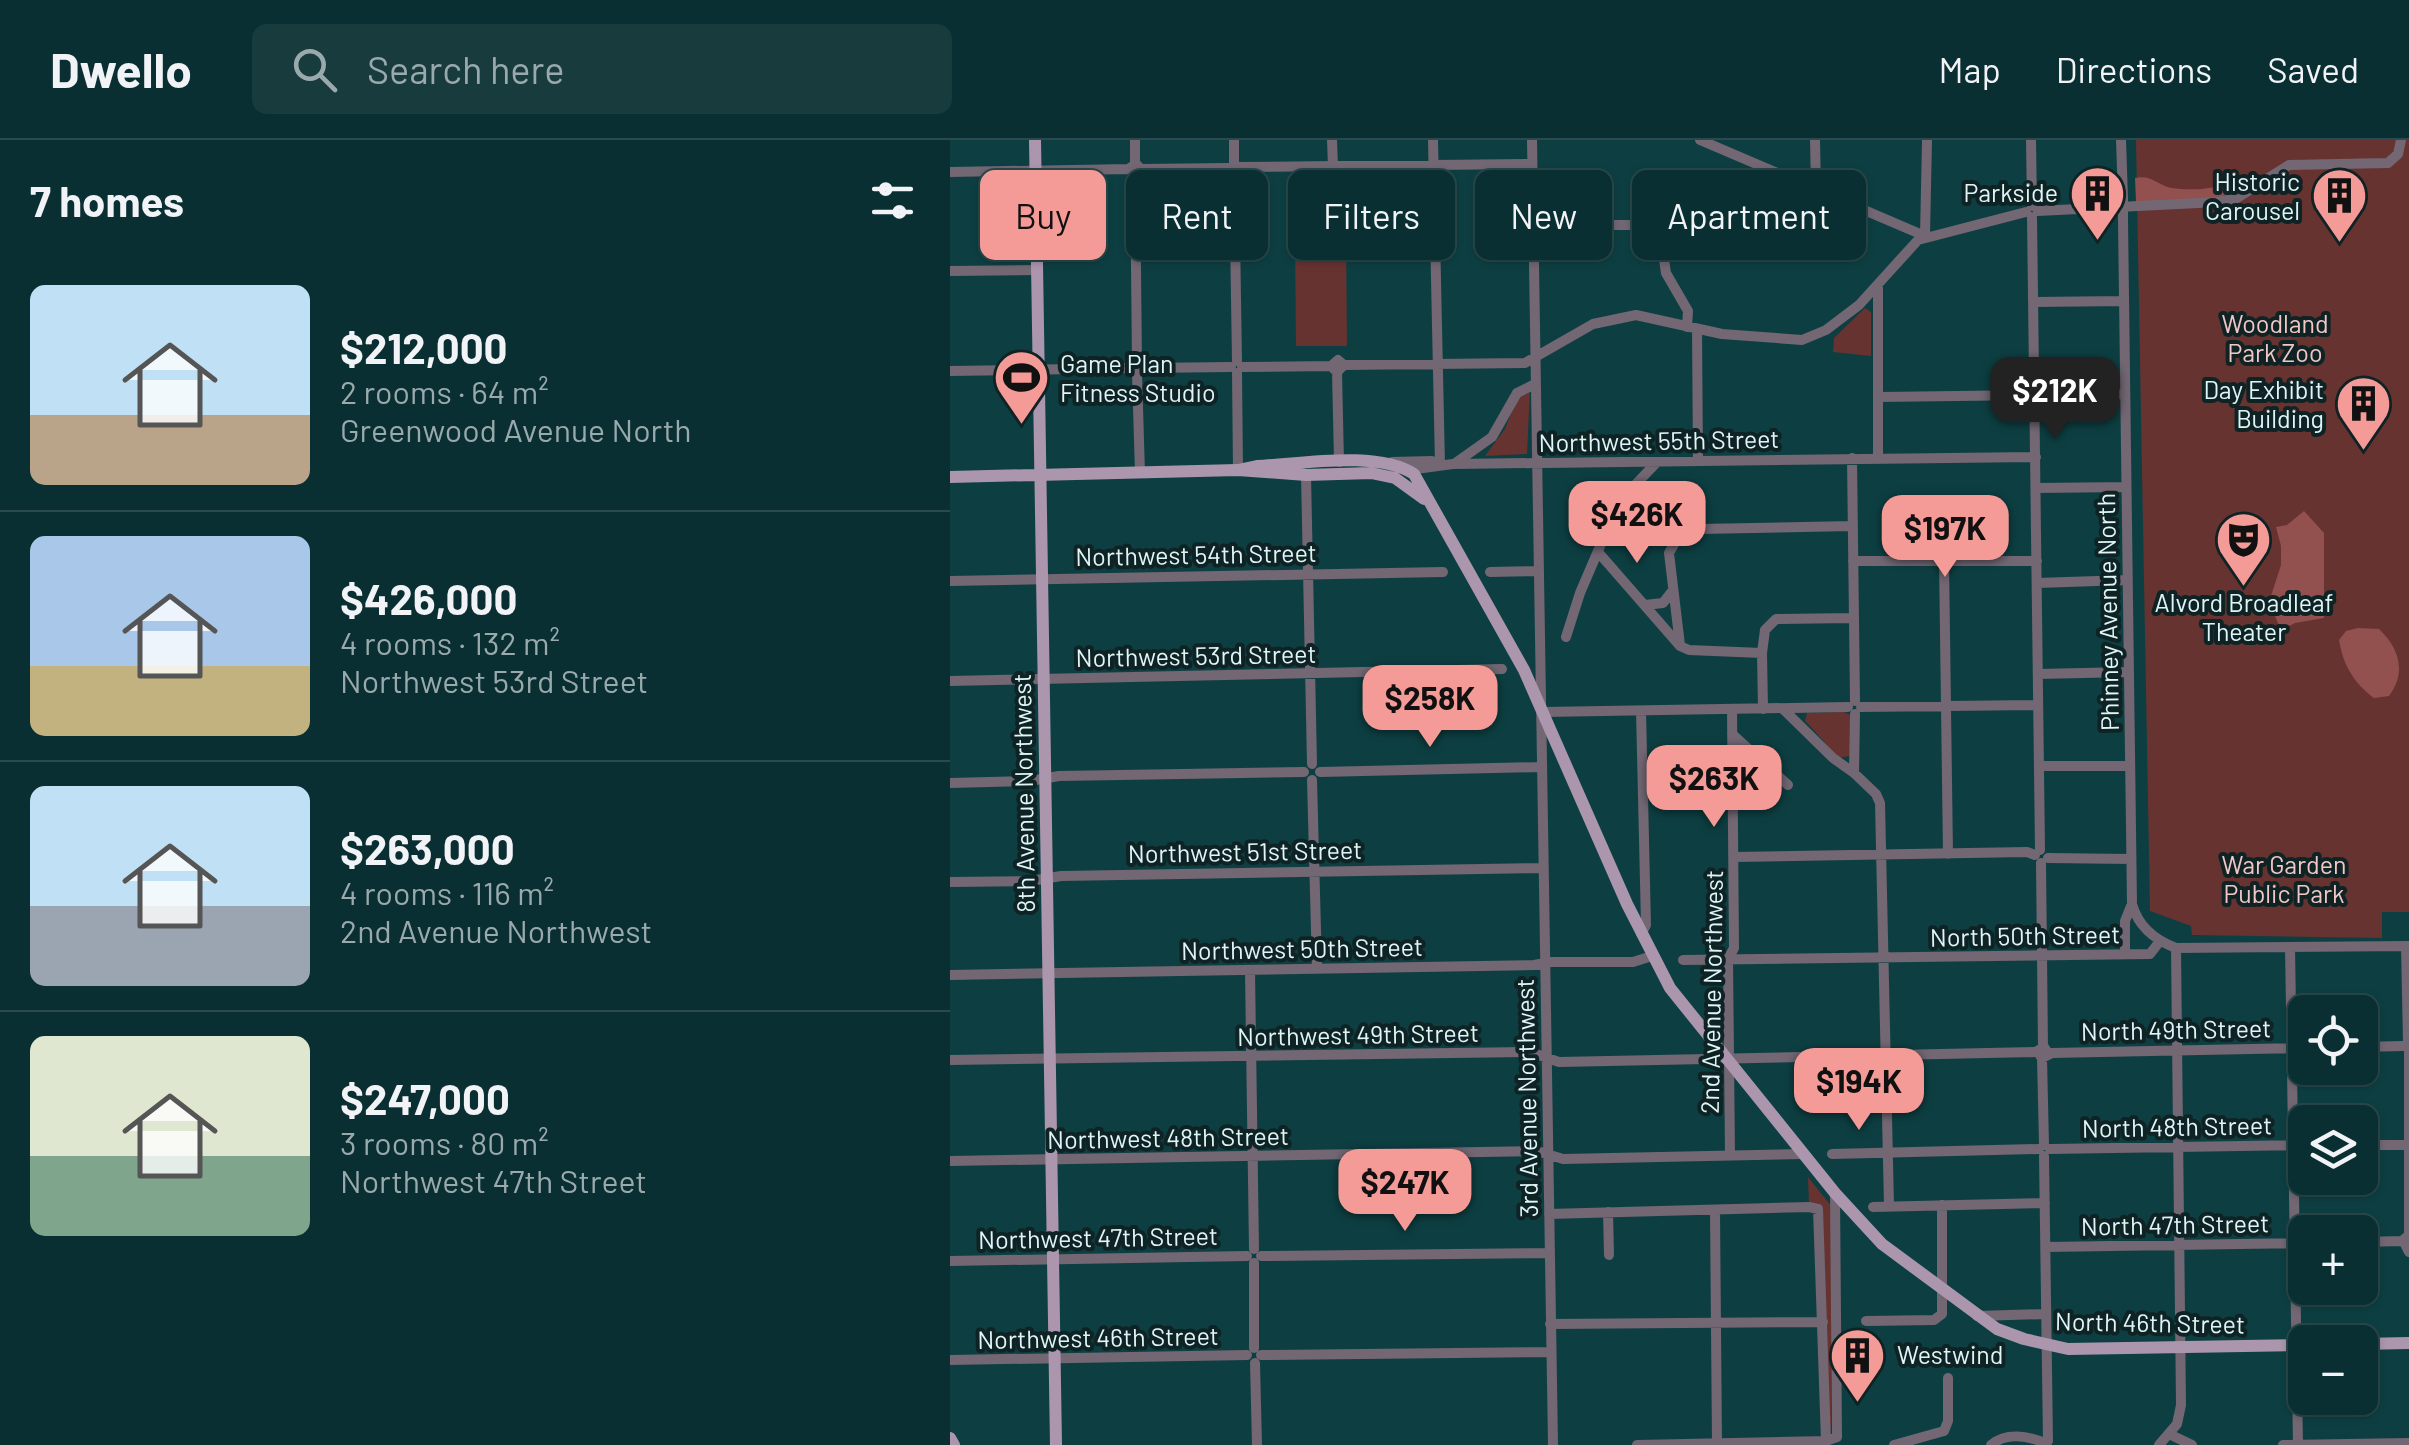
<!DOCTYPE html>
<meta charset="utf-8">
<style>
:root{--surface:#0a2f32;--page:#183b3e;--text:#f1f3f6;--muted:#99a9ac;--line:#2a4a4d;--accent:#f59b97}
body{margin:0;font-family:Barlow,sans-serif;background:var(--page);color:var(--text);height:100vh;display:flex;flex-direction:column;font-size:38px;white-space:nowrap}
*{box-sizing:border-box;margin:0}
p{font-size:32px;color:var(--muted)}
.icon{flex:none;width:55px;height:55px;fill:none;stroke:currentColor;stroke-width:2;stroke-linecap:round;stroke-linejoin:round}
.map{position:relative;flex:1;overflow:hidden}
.sheet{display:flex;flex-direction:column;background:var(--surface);width:950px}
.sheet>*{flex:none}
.guide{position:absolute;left:30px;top:30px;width:950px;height:90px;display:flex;gap:20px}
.tools{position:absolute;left:1338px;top:855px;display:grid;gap:20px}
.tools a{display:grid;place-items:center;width:90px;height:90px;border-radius:15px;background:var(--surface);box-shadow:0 2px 8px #0004,0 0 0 2px var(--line);font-size:50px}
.price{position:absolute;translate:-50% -85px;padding:0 22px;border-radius:20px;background:var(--accent);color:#111;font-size:32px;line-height:65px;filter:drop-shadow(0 2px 5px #0008)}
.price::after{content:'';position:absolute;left:50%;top:60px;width:30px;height:22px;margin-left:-15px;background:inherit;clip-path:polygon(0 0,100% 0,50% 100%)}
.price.on{background:#222;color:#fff}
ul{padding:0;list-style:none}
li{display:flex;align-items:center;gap:30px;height:250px;padding:0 30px}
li+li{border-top:2px solid var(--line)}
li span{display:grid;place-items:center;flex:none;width:280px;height:200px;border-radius:15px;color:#555}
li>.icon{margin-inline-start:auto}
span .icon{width:120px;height:120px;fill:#fffc;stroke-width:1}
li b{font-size:42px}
h2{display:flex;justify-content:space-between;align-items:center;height:120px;padding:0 30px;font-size:42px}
.tag{padding:0 35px;border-radius:15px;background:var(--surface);box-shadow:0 2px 8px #0004,0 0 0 2px var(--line);font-size:35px;line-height:90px}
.tag.on{background:var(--accent);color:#111}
header{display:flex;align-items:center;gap:60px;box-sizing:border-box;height:140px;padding:0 50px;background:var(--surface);border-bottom:2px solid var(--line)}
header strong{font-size:48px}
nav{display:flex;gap:55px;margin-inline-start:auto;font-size:35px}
.search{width:700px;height:90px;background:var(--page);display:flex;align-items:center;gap:25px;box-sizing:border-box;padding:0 35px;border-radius:15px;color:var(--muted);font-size:38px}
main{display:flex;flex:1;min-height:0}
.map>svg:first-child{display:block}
</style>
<header>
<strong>Dwello</strong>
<div class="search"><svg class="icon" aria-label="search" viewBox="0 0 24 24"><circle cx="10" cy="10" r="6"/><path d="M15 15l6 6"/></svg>Search here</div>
<nav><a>Map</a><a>Directions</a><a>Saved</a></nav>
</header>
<main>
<section class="sheet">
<h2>7 homes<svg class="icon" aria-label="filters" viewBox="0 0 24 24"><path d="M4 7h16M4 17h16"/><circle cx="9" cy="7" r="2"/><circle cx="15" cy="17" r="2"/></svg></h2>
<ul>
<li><span style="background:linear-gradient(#bfe0f5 65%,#b9a48a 0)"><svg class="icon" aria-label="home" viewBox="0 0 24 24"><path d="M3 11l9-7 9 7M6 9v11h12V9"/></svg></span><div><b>$212,000</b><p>2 rooms · 64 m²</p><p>Greenwood Avenue North</p></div></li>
<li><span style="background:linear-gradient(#a9c7e8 65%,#c2b280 0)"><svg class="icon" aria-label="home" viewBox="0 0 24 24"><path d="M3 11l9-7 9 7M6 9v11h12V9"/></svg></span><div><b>$426,000</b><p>4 rooms · 132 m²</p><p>Northwest 53rd Street</p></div></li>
<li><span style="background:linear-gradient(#bfe0f5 60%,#9aa5b1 0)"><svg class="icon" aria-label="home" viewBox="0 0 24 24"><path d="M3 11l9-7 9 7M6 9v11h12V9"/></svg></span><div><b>$263,000</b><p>4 rooms · 116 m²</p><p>2nd Avenue Northwest</p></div></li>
<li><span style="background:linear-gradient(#dfe7d0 60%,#7fa58c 0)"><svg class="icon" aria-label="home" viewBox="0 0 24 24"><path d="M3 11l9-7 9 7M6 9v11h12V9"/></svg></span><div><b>$247,000</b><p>3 rooms · 80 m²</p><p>Northwest 47th Street</p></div></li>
</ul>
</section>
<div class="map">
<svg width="1459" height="1305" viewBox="0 0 1459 1305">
<rect width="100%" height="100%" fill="#0d3f42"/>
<path fill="#663331" d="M1186,0h273v772h-27v26l-190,-3 -1,-9 -41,-15z
M396,96l1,110h-51l-1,-109z
M915,168l6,4v44l-38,-4 1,-14z
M580,250l-3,64 -42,2 20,-27 13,-34z
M857,573l37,-1 6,3v41l-13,2c-10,-13 -19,-24 -32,-37z
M858,1037l24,30 -1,221 -5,-4 -3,-210 -2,-6 -12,-4z"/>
<path fill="#92504e" d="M1290,34l13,7 -37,18 -80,3 -1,-24c16,-4 22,7 37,10 20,3 55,2 68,-14z
M1354,371l20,22v85l-29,5 -14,7 -12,-28 12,-37v-19l-5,-19 11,-2z
M1408,488l21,1c20,19 28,43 10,67l-15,2c-20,-15 -31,-33 -35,-58l7,-9z"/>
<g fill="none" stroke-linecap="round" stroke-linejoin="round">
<path stroke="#726773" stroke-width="10" d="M185,0v24
M284,0v22
M382,0l1,26
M483,0l7,325
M582,0l21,1305
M750,0l225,96
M865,0l1,48
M1081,0l1,66
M1171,0l2,58
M289,27l293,-3
M191,29l-5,-5 -6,4 5,6 6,-5 88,-1
M0,32l180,-3
M284,32l3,189
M185,34l2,189
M1088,71l180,-9 19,-4 52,-33 99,-2 10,-9 3,-14
M1082,77l8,633
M1173,81l9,683c6,22 23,36 44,44l233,-2
M661,85h32l17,7 6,41 22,38 -1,16
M975,96l2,-96
M0,131l88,-1
M928,147v171
M1084,162l90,-1
M747,189l1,132
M394,225l-7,7 -6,-6 7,-6 6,5 181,-2 68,-39 43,-9 86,19 80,6 24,-10 33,-25 59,-65 108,-28
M292,227l89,-1
M193,228l88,-1
M0,231l182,-3
M387,232l2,90
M287,233l1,97
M187,234l3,99
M929,257l245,-3
M902,318l3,243
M442,322l40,-1 8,4
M504,324l38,-27 25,-44 18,-9
M458,330l45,-6 583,-7
M356,335l6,289
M1086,348l90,-1
M648,412l82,94 9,4 73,3 3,-23 11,-11 77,-1
M994,420l4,294
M903,421h184
M540,432l48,-1
M0,441l493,-9
M1087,443l90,-3
M695,465l18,-2 10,-13
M616,497l14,-44 39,-91 37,-39
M730,505l-11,-92 11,-19 19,-5 153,-3
M812,513l1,56
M1088,534l91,-2
M0,541l552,-12
M911,567l177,-2
M833,569l50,49 21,15
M691,571l5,214 -5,9
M594,572l304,-5
M905,574l-1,59 22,21 4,9 9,403
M782,594l56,51
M1090,626h90
M370,632l221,-5
M362,640l5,188
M0,643l80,-2 29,-5 245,-4
M784,717l293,-5 8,3
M1098,718l83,1
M1091,723l2,184
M0,742l81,-1 30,-5 481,-8
M1456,806l2,96
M1340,807l8,498
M1175,814v-33l6,-15
M733,820l467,-6 10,-13
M300,831l4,278
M0,835l584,-10 17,-3h82l19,-6
M1410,907l43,-1
M1459,912v183l-6,5 6,12
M1098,913l-4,-6 -7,4 5,7 10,-5 253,-5
M1092,918l2,87
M0,920l580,-8 29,10 478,-10
M1410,1005h49
M1100,1009l255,-4
M882,1014l207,-5
M780,1015l-2,-196 6,-11 -2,-239
M1094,1016l4,285
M0,1021l587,-10 26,8 241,-5
M923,1067l172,-4
M765,1071l2,233
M658,1072l1,43
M599,1074l260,-7 9,2 8,232
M1410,1102l43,-1
M1096,1107l259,-4
M311,1116l288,-3
M0,1121l297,-5
M304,1123v85
M1027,1176l69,-2
M916,1181l68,-1 8,-6v-109
M600,1184l273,-2
M311,1215l290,-3
M0,1220l297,-5
M305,1223l2,82
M1219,1294l23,11
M687,1305l189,-4 11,-4 -2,-244
M944,1305l50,-14 4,-10v-43
M1041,1305c15,-13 37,-9 54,-2
M1209,1305l18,-21 4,-19 -5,-457
M1333,1305l126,-2"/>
<path stroke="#ac96ae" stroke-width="12" d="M85,0l21,1305
M288,330l19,-4c44,-2 120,-16 157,8l110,196 103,234 43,84 165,205 47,51 115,85 27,10 44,10 237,-4
M0,337l288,-7 68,5 65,-2 24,5 29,21
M1410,1204l49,-1
M0,1298l4,7"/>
<path stroke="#726773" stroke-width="10" d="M1173,58v23"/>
</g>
<defs>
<symbol id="building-pin" viewBox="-11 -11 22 30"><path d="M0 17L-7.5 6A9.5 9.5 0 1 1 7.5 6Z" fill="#f59b97" stroke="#0f2224"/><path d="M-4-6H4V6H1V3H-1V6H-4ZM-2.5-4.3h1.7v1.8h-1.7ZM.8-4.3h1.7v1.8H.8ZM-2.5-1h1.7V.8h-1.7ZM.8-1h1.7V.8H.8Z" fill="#111"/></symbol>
<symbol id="stadium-pin" viewBox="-11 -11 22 30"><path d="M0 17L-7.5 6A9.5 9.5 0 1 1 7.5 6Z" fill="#f59b97" stroke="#0f2224"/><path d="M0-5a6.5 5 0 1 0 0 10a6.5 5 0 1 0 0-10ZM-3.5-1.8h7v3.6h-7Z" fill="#111"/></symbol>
<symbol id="theatre-pin" viewBox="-11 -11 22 30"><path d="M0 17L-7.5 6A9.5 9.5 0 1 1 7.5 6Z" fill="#f59b97" stroke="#0f2224"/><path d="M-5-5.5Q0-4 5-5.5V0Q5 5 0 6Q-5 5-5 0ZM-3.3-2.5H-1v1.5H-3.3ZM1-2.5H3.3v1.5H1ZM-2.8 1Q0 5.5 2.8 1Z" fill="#111"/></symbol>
</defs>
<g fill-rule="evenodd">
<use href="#building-pin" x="1116" y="22" width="63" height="86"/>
<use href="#building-pin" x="1358" y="24" width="63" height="86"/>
<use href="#stadium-pin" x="40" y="206" width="63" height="86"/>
<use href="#building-pin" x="1382" y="232" width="63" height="86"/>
<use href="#theatre-pin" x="1262" y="368" width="63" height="86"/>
<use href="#building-pin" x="876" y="1184" width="63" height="86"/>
</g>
<g text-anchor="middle" stroke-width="8" stroke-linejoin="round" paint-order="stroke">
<g font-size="25" fill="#def6f8" stroke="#0f2224" text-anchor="end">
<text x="1350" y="51">Historic<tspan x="1350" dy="29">Carousel</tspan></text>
<text x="1108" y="62">Parkside</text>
<text x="110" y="233" text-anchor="start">Game Plan<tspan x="110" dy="29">Fitness Studio</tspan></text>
<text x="1374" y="259">Day Exhibit<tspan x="1374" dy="29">Building</tspan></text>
<text x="1294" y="472" text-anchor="middle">Alvord Broadleaf<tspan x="1294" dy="29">Theater</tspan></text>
<text x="947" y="1224" text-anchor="start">Westwind</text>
</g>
<g font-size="25" fill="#f1c8c5" stroke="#0f2224">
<text x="1325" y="193">Woodland<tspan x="1325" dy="29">Park Zoo</tspan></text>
<text x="1334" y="734">War Garden<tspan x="1334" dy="29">Public Park</tspan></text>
</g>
<g font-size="25" fill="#def6f8" stroke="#0f2224">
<text transform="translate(709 301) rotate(-1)" y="9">Northwest 55th Street</text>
<text transform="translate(246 415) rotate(-1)" y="9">Northwest 54th Street</text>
<text transform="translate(1158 472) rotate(-91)" y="9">Phinney Avenue North</text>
<text transform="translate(246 516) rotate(-1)" y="9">Northwest 53rd Street</text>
<text transform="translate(74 653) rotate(-91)" y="9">8th Avenue Northwest</text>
<text transform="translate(295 712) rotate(-1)" y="9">Northwest 51st Street</text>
<text transform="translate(1075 796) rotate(-1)" y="9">North 50th Street</text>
<text transform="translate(352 809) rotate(-1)" y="9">Northwest 50th Street</text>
<text transform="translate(762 852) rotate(-89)" y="9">2nd Avenue Northwest</text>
<text transform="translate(1226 890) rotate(-1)" y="9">North 49th Street</text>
<text transform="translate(408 895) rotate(-1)" y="9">Northwest 49th Street</text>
<text transform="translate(577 958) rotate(-91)" y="9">3rd Avenue Northwest</text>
<text transform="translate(1227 987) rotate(-1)" y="9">North 48th Street</text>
<text transform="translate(218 998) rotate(-1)" y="9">Northwest 48th Street</text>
<text transform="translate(1225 1085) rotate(-1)" y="9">North 47th Street</text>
<text transform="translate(148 1098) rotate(-1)" y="9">Northwest 47th Street</text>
<text transform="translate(1200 1183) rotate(1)" y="9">North 46th Street</text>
<text transform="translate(148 1198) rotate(-1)" y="9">Northwest 46th Street</text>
</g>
</g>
</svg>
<div class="tools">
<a><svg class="icon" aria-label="locate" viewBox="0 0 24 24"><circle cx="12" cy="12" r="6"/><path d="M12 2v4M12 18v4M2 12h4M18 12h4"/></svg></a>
<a><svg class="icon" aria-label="layers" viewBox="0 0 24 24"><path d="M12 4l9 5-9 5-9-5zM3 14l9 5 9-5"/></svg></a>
<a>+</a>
<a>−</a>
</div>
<b class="price on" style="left:1105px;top:302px">$212K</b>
<b class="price" style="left:687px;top:426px">$426K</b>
<b class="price" style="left:995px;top:440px">$197K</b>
<b class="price" style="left:480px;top:610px">$258K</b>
<b class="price" style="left:764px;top:690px">$263K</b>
<b class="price" style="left:909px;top:993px">$194K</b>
<b class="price" style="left:455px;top:1094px">$247K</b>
<div class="guide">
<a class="tag on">Buy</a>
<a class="tag">Rent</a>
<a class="tag">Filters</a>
<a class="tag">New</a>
<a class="tag">Apartment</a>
</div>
</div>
</main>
